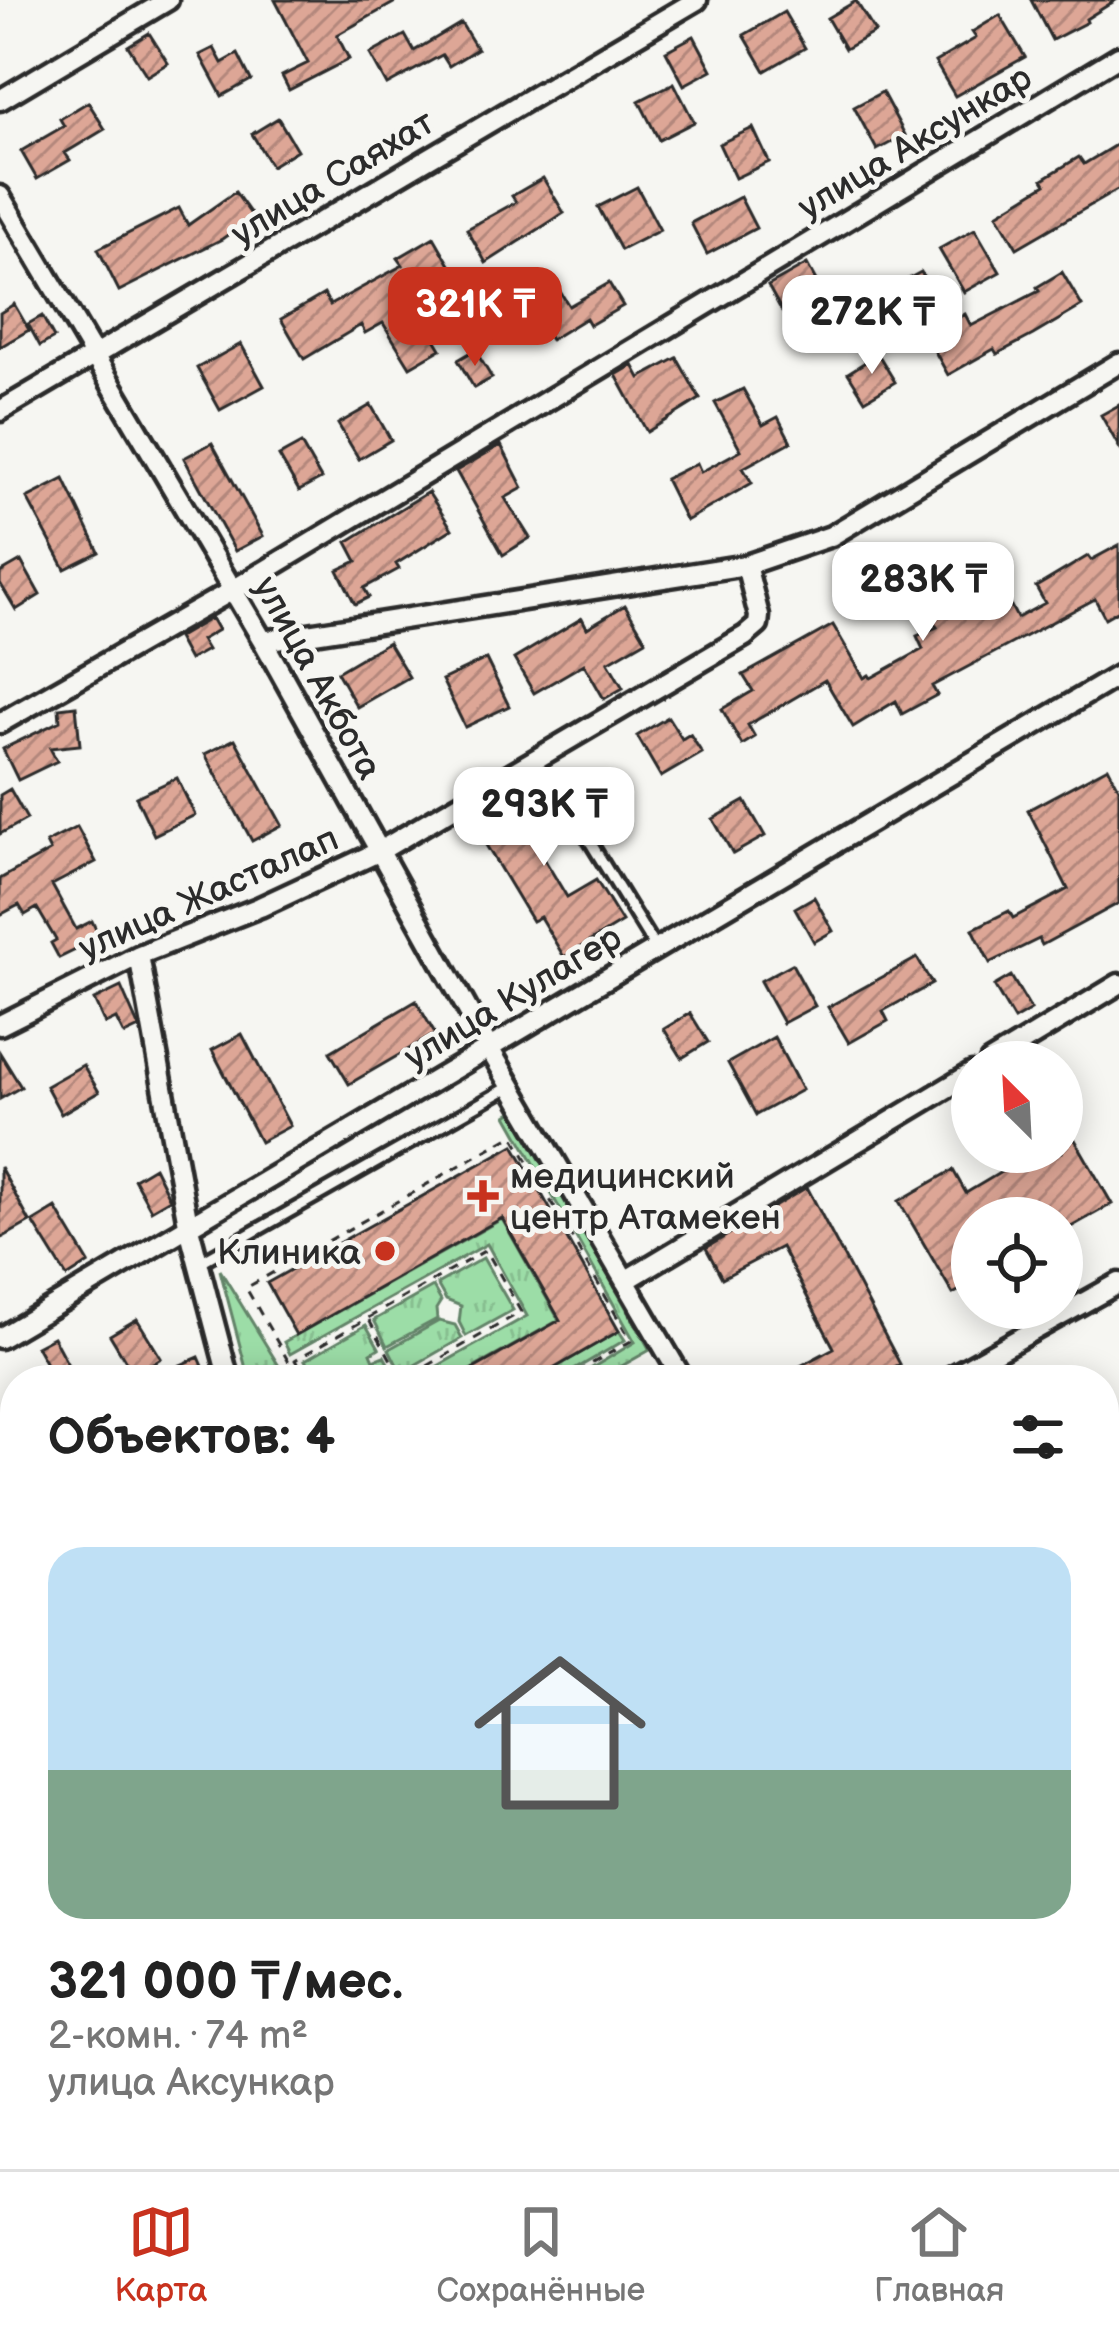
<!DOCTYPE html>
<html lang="ru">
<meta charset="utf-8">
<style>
:root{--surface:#fff;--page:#f2f2f2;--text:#222;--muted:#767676;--line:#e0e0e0;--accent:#c8321e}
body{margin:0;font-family:"Balsamiq Sans",sans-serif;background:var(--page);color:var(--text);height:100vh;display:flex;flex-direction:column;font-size:45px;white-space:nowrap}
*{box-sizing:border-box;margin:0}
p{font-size:39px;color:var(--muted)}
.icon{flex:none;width:66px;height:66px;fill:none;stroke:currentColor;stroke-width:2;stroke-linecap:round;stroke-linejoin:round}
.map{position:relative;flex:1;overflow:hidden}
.side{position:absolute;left:0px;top:1365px;width:1119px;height:804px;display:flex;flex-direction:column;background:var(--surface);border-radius:48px 48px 0 0;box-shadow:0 6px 30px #0003}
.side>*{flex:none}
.needle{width:78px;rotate:336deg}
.fabs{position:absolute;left:951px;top:1041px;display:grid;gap:24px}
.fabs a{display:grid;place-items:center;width:132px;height:132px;border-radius:50%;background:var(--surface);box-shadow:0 6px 30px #0003;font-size:60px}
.price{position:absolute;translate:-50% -102px;padding:0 27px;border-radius:24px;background:#fff;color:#222;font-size:39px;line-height:78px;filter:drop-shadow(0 3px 6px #0008)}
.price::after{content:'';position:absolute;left:50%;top:72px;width:36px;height:27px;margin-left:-18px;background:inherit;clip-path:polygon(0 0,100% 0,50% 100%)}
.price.current{background:var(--accent);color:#fff}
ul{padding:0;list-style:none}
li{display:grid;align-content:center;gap:24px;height:636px;padding:0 48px}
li+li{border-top:3px solid var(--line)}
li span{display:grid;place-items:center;height:372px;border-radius:36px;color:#555}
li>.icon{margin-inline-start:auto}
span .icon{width:216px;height:216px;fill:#fffc;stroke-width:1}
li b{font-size:51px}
h2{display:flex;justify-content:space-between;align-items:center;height:144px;padding:0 48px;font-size:51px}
.tab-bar{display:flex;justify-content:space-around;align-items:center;height:168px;border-top:3px solid var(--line);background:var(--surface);font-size:33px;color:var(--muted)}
.tab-bar a{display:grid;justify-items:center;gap:6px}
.tab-bar .current{color:var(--accent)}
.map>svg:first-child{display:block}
</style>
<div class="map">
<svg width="1119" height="2169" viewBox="0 0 1119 2169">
<defs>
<pattern id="grass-tufts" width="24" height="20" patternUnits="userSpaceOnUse" patternTransform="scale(3)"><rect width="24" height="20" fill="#9cdda7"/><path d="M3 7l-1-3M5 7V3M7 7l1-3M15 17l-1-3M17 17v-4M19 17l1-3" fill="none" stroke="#87be90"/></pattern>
<pattern id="building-hatch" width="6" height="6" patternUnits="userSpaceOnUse" patternTransform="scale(3)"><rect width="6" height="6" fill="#dda696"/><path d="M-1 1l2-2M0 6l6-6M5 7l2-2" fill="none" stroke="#b3877b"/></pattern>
</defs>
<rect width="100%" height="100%" fill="#f6f6f2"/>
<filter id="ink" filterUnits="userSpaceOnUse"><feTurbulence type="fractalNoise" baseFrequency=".00833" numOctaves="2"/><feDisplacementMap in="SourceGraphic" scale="24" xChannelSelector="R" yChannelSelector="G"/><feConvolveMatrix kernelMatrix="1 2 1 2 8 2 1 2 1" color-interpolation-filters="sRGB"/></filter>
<g filter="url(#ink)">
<path fill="url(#grass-tufts)" stroke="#648469" stroke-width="3" d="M515,1110l135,240 -53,30h-25l63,-38 -128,-227z
M502,1219l57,101 -107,60h-39l114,-64 -40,-72 -197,110 -6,-12z
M483,1258l30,52 -47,26 -7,-14 2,-16 -15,-6 -9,-16z
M220,1270l67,109 9,-5 3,6h-50z
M433,1287l8,14 -5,8 1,10 -50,27 -13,-26z
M439,1321l16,4 7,13 -61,35 -12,-24z
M366,1325l13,23 -8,5 3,7 10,-4 12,22 -80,2 -11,-20z
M619,1331l6,9 -68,40h-23z"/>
<path fill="url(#building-hatch)" stroke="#2b2b2b" stroke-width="3" d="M275,0h124l-62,35 12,24 -60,31 -7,-14 26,-13z
M1031,0h85l-30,19 1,3 -35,18z
M856,1l19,31 -30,17 -18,-31z
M784,12l21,36 -40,23 -21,-36z
M1000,15l25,42 -70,39 -20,-34 41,-24 -4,-6z
M461,23l16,26 -28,17 -7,-11 -55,30 -17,-31 35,-19 9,16z
M149,33l19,30 -21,13 -19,-30z
M694,36l18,34 -28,15 -18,-34z
M214,48l8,15 16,-9 13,26 -29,16 -22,-41z
M674,83l20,39 -35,18 -20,-39z
M882,92l23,43 -28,15 -23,-43z
M88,102l17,27 -40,24 5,7 -33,19 -16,-28 43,-25 -4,-7z
M278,118l19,32 -26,16 -19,-32z
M753,128l16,34 -34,16 -16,-34z
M1119,143v46l-102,59 -20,-34 49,-30 -3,-5 36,-22 5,7z
M543,178l21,35 -78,50 -19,-34 49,-27 -4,-6z
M637,187l23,43 -39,20 -23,-43z
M235,192l18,25 -31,22 -103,52 -21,-42 81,-41 9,17z
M740,197l16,31 -49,26 -16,-31z
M975,229l25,43 -36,20 -25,-43z
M434,237l23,40 -44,25 28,47 -31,18 -27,-44 -18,10 -4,-8 -57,34 -23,-40 43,-25 6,11 73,-40 -5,-7z
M807,264l33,61 -17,9 -13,-23 -22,11 -20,-36z
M921,272l28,51 16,-9 6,12 68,-35 -2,-4 25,-15 20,34 -49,29 -36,19 -3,-5 -46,26 -31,-56 -13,7 -20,-34z
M609,283l14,23 -33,19 -4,-7 -36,22 -23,-38 29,-17 13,21z
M14,304l15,26 -29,17v-34z
M42,316l12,22 -14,8 -12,-22z
M241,344l23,42 -44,24 -23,-42z
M475,350l17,28 -18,10 -16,-28z
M878,354l17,28 -30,18 -17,-27z
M677,358l23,41 -53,33 -31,-57 17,-10 7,13z
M743,389l20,36 15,-8 13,25 -48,26 9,15 -66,38 -21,-42 32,-16 4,9 40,-22 -26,-47z
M371,405l20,35 -32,19 -21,-35z
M1119,405v42l-18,-32z
M212,443l51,93 -28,15 -51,-93z
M301,444l20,35 -22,12 -20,-35z
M501,445l22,43 -18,10 25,40 -27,17 -47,-84z
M64,479l35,73 -34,17 -38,-71z
M428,492l24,37 -56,35 3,5 -35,19 5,9 -14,7 -17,-34 19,-9 -10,-19z
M1119,545v65l-14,8 -10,-19 -163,87 5,9 -35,19 -6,-13 -43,26 -28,-47 -77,45 7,12 -13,8 -20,-36 31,-18 -10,-16 90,-50 31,53 5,-3 2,3 52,-29 -6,-13 20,-9 -26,-44 44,-27 30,51 21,-11 11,22 28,-15 -9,-16 52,-31 3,4z
M21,561l19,34 -24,15 -16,-27v-10z
M625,605l21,35 -38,22 15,26 -19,11 -20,-35 -50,29 -20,-34 68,-41 5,10z
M211,618l7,12 -17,10 6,10 -18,10 -12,-22z
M388,642l21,35 -52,30 -20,-35z
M486,659l23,47 -44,21 -23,-47z
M76,706l4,39 -30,3 7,13 -39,19 -15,-31 57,-28 -1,-13z
M668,717l14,22 8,-5 12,19 -41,24 -24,-41z
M235,739l47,86 -30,16 -47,-87z
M1108,767l11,21v115l-77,42 -3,-6 -49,24 -17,-34 36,-18 4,7 55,-29 -40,-79z
M544,770l20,34 -39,23 42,70 29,-17 26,42 -58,35 -24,-40 -8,4 -46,-76 14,-8 -18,-30z
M177,778l18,37 -41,20 -18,-38z
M10,789l17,30 -27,15v-39z
M745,801l20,35 -32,18 -20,-35z
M77,827l19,35 -44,23 24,44 16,-8 8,17 -41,20 -8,-15 5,-3 -19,-32 -12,7 -6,-10 -19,10v-36l50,-28 -4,-8z
M814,897l19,34 -19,11 -19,-34z
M917,958l15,26 -49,27 5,10 -39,22 -21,-36z
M792,964l23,42 -32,17 -23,-42z
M1011,976l20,34 -17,10 -20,-34z
M121,987l18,41 -15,7 -8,-16 -11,5 -11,-24z
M416,1001l19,33 -86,50 -19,-32z
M690,1013l18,29 -26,16 -18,-29z
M242,1034l48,92 -30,16 -48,-92z
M774,1037l28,53 -46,25 -28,-52z
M0,1053l21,34 -21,12z
M83,1065l16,27 -38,22 -15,-28z
M1062,1117l50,87 -50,28v-14h-90v65l-19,11 -54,-93 54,-31 13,23 52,-31 -6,-10h50z
M514,1145l105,186 -85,49h-80l106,-60 -58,-102 -206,117 -29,-52z
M0,1167l30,55 -30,17z
M154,1167l16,32 -19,11 -17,-31z
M807,1187l93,177 -31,16h-95l60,-32 -53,-101 -59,31 -16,-30z
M56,1208l33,55 -22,14 -34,-55z
M137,1319l24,39 -27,17 -24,-40z
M53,1337l23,43h-21l-19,-34z
M199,1357l10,23h-63z
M15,1747v45l-10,6 -5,-10v-33z
M15,2053v47l-9,6 -6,-8v-35z
M15,2140v14h23l8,15h-46v-21z
M282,2154h43l-28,15h-6z
M569,2154h63l9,15h-63z"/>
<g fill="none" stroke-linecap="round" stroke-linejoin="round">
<defs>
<path id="service" d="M584,832l72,117
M197,1264l314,-178"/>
<path id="minor" d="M0,100l168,-100
M0,196l263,445 226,407 194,332
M0,411l697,-411
M263,641l483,-76 85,-29 288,-173
M0,723l233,-133 886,-534
M139,955l49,269 41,156
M0,1025l139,-70 121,-48 118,-55 367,-216 13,-11 1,-9 -13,-51
M990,1062l129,-78
M625,1281l347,-208
M0,1338l1119,-663
M945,1380l174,-97
M0,1656l15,-9
M1104,1707l15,-9
M1104,1798l15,-10
M1104,1850l15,-9
M1104,1963l15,-9
M0,1969l15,-9
M1104,2080l15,27
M183,2169l26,-15
M767,2169l25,-15"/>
</defs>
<use href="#service" stroke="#2b2b2b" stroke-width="18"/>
<use href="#minor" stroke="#2b2b2b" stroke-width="27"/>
<path stroke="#2b2b2b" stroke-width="3" stroke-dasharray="9 9" stroke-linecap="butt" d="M369,1320l33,60
M300,1367l-6,4 -48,-83 267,-153 118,206 -68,39
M307,1380l-12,-20 191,-110 35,62 -118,68"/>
<use href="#service" stroke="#f6f6f2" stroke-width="9"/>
<use href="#minor" stroke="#f6f6f2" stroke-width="18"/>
</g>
</g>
<g fill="#c8321e" stroke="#f6f6f2" stroke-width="4.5">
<path d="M477 1178h12v12h12v12h-12v12h-12v-12h-12v-12h12z"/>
<circle cx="385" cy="1251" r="12"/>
</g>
<g text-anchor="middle" stroke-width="10" stroke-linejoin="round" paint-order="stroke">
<g font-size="36" fill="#2b2b2b" stroke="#f6f6f2">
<text transform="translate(914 141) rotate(-31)" y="13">улица Аксункар</text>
<text transform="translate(332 177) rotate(-31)" y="13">улица Саяхат</text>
<text transform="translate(319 677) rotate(61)" y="13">улица Акбота</text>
<text transform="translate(208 892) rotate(-24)" y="13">улица Жасталап</text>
<text transform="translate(512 996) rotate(-31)" y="13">улица Кулагер</text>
</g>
<g font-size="36" fill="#2b2b2b" stroke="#f6f6f2" text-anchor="start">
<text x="510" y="1188">медицинский<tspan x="510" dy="41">центр Атамекен</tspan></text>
<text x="361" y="1264" text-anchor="end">Клиника</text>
</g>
</g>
</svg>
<div class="fabs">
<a><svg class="needle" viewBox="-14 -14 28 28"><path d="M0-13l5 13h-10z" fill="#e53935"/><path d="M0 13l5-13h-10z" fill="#767676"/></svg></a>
<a><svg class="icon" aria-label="locate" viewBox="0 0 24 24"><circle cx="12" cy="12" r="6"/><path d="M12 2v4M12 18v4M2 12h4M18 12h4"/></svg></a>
</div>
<b class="price current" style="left:475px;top:369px">321K ₸</b>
<b class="price" style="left:872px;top:377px">272K ₸</b>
<b class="price" style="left:923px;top:644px">283K ₸</b>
<b class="price" style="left:544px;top:869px">293K ₸</b>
<section class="side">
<h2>Объектов: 4<svg class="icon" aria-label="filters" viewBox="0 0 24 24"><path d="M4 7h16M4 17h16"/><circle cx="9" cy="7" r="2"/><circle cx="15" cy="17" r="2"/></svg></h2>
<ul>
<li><span style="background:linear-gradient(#bfe0f5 60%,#7fa58c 0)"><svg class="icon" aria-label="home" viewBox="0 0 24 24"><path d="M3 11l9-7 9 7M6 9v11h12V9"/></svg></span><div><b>321 000 ₸/мес.</b><p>2-комн. · 74 m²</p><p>улица Аксункар</p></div></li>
</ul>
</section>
</div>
<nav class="tab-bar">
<a class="current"><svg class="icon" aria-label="map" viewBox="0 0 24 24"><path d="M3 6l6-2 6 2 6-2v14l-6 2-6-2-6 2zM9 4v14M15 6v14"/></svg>Карта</a>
<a><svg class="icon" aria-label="saved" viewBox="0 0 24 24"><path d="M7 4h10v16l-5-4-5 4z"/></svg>Сохранённые</a>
<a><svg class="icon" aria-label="home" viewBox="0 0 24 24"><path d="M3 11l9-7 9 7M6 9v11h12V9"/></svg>Главная</a>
</nav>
